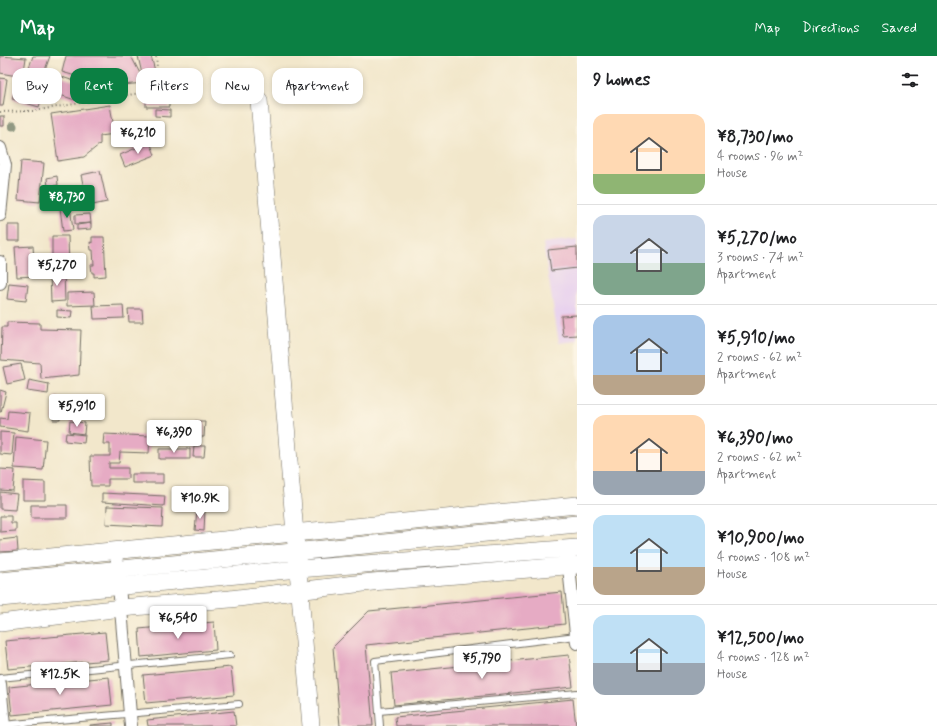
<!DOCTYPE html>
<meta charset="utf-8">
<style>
:root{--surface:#fff;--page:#f2f2f2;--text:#202124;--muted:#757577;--line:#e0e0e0;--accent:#0b8043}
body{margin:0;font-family:Mynerve,sans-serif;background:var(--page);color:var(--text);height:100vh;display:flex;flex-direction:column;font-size:15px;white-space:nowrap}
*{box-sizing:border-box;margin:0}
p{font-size:13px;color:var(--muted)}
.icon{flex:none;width:22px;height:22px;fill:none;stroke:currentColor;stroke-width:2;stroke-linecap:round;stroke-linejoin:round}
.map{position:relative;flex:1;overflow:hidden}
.drawer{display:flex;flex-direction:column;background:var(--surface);width:360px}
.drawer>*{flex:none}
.top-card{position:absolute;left:12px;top:12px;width:380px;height:36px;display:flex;gap:8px}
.price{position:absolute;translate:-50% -34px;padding:0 9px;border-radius:4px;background:#fff;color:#222;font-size:13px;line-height:26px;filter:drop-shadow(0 1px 2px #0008)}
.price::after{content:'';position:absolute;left:50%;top:24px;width:12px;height:9px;margin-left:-6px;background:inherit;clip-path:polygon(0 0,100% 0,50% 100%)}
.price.selected{background:var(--accent);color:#fff}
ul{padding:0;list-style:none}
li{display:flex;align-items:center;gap:12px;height:100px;padding:0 16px}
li+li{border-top:1px solid var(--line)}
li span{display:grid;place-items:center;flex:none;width:112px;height:80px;border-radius:12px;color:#555}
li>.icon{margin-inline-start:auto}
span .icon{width:48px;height:48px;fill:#fffc;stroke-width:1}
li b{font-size:17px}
h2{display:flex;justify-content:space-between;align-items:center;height:48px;padding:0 16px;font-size:17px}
.chip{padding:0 14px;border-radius:12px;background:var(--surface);box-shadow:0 2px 6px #0003;font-size:14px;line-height:36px}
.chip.selected{background:var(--accent);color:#fff}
header{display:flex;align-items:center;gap:24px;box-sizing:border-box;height:56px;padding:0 20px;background:var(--accent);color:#fff}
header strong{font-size:19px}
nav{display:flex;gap:22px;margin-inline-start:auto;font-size:14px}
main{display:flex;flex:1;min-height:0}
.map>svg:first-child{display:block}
</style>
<header>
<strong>Map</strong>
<nav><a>Map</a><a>Directions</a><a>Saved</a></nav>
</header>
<main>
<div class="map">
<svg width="577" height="670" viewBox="0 0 577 670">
<rect width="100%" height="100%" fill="#fcf5e5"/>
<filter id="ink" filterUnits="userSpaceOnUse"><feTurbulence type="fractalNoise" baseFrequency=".025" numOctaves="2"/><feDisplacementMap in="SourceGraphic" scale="8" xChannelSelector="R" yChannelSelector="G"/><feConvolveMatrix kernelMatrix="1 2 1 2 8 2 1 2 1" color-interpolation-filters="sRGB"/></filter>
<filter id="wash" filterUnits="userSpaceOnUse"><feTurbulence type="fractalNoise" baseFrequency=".012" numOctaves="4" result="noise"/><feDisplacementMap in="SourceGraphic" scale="16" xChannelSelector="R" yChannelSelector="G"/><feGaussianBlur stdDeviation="0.9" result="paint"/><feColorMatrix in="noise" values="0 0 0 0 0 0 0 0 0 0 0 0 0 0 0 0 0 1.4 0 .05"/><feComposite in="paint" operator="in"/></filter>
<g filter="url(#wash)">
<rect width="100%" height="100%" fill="#f2e7cb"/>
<path fill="#e8d2ee" d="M577,183v102l-18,2 -16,-100z"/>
<g id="blocks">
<path fill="#e6abc4" d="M0,0l26,2 -3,19 -23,-4z
M33,0h17l-10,28 -15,-5z
M66,0h65l14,27 -36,3 -47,-14z
M138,0h13l4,15 -13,3z
M56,19l24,8 -5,17 -24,-8z
M0,22l7,1 -4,27h-3z
M17,26l27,8 -5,17 -27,-8z
M146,37h23v14h-23z
M110,49l5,29 -15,2v8l-16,13 -26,4 -7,-47z
M155,53l15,1v7l-15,-1z
M0,60h4v10h-4z
M150,86l5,13 -30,12 -5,-12z
M21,105l23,2 -4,39 -22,-2z
M100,115l7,31 -19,4 -7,-31z
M57,120l1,9 -10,2 -1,-9z
M70,150l3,24 -10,1 -3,-23z
M90,158l1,9 -16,1v-9z
M91,167v6l-14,1v-5z
M8,169h12v16h-12z
M52,180h16l1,32 -17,1z
M92,181h12l2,39 -12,1v-4h-2l-1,-8h3l-1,-15h-2l-1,-8 2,1z
M33,190l2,30 -18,1 -2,-30z
M577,191v21l-26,3 -3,-21z
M50,217h14l1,28 -14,1z
M9,227l19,2 -2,16 -19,-2z
M94,236l1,13 -28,1v-13z
M123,249l1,13 -30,1 -1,-13z
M128,253h14l1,13h-14z
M57,254l15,1 -1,7 -14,-1z
M577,259v20l-14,1 -2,-20z
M7,266l33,1v6l41,1 -2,45 -38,4 -1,-16 -39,-3 1,-33h5z
M21,308l4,16 -18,4 -4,-17z
M29,324l20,4 -1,10 -21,-3z
M0,334l6,2 -5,20h-1z
M55,341l12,3 -1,13 -6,-1v8h-7z
M8,355l22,2 -2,18 -28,-4v-9l7,1z
M70,365l15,2 -1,11 -15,-2z
M195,365h10l-1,16h-9z
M0,376l14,1 -2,22 -12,-1z
M66,377l19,2 -1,8 -19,-2z
M104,378l46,2 -1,17 -29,-1 -1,11h-10v5h19v11h-20v7h-17l-1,-30h20v-12h-7z
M16,381l30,3 -3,30 -29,-2z
M194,390h11l-1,11h-11z
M159,393h31v10h-31z
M0,413l15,1 -2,21 -13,-1z
M132,418h31v9h-31z
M23,425l22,1v18h-22z
M0,436l17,2 -2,16 -15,-1z
M102,437l63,3 -1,10 -62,-4z
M31,449h36v13h-36z
M107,450l56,2 -1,19 -56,-3z
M197,454h8l-1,21 -9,-1z
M0,460h11v7h5v8l-16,1z
M17,482l1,13 -18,1v-12z
M562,536l3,32 -199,21 7,81h-33l-7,-79 36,-36z
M214,566l2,28 -75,7 -2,-28z
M105,576l3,28 -100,9 -3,-28z
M569,599l4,32 -179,18 -3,-32z
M231,611l3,28 -88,8 -3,-28z
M109,621l3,28 -100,10 -3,-28z
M573,643l3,27h-180l-1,-9z
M234,655l2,15h-88l-1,-6z
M113,667v3h-23v-1z"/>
</g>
</g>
<g filter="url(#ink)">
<use href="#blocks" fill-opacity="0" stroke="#716d63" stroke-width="1"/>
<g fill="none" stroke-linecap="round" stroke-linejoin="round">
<defs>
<path id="lane" d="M0,622l230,-23
M379,655l198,-18
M2,669l237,-21
M380,670l-5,-65 201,-25"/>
<path id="street" d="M0,92l5,17 -5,50
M0,206v21
M116,495l15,175
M568,502l9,85
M0,628l4,42"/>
<path id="secondary" d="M259,44l52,626
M0,506l577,-57
M0,525l577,-57
M0,542l298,-29 279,-21
M0,567l121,-15 109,-9 142,-17 205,-17"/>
</defs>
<use href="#lane" stroke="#716d63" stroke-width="8"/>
<use href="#street" stroke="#716d63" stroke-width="14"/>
<use href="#secondary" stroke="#716d63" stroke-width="18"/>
<path stroke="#716d63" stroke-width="2" stroke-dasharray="1 3" stroke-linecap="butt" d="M0,56l33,-1 107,-18c18,-10 18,-18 16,-37"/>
<use href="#lane" stroke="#fff" stroke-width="6"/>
<use href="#street" stroke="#fff" stroke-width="12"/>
<use href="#secondary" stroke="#fff" stroke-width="17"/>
</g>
<circle fill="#919983" cx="13" cy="70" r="4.5"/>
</g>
</svg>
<b class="price" style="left:138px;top:99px">¥6,210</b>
<b class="price selected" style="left:67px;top:163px">¥8,730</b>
<b class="price" style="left:57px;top:231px">¥5,270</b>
<b class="price" style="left:77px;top:372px">¥5,910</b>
<b class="price" style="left:174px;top:398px">¥6,390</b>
<b class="price" style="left:200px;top:464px">¥10.9K</b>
<b class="price" style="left:178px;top:584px">¥6,540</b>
<b class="price" style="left:482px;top:624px">¥5,790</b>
<b class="price" style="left:60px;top:640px">¥12.5K</b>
<div class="top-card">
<a class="chip">Buy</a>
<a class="chip selected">Rent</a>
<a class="chip">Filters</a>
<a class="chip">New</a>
<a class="chip">Apartment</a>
</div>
</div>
<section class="drawer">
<h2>9 homes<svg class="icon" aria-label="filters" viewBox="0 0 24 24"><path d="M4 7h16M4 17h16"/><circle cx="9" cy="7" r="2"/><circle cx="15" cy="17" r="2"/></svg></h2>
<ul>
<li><span style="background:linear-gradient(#ffd9b3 75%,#8fb573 0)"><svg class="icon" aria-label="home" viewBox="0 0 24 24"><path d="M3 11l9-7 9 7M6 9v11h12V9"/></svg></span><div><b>¥8,730/mo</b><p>4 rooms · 96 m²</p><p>House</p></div></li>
<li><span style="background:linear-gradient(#c9d6e8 60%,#7fa58c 0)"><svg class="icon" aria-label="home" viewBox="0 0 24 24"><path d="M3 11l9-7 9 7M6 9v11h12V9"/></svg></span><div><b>¥5,270/mo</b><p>3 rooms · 74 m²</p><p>Apartment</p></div></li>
<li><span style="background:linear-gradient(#a9c7e8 75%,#b9a48a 0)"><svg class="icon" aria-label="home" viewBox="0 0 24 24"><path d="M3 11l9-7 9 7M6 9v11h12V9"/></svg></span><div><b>¥5,910/mo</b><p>2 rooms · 62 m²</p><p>Apartment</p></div></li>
<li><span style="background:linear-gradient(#ffd9b3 70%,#9aa5b1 0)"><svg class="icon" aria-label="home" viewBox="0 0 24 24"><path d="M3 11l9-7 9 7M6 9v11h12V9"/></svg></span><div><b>¥6,390/mo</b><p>2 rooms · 62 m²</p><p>Apartment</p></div></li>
<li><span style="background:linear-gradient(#bfe0f5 65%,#b9a48a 0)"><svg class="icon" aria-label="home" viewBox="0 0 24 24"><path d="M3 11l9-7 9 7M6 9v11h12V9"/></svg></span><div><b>¥10,900/mo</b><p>4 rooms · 108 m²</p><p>House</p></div></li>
<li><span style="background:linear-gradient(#bfe0f5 60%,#9aa5b1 0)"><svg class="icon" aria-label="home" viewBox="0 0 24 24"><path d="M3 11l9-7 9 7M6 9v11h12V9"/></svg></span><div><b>¥12,500/mo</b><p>4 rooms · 128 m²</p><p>House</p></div></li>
</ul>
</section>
</main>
